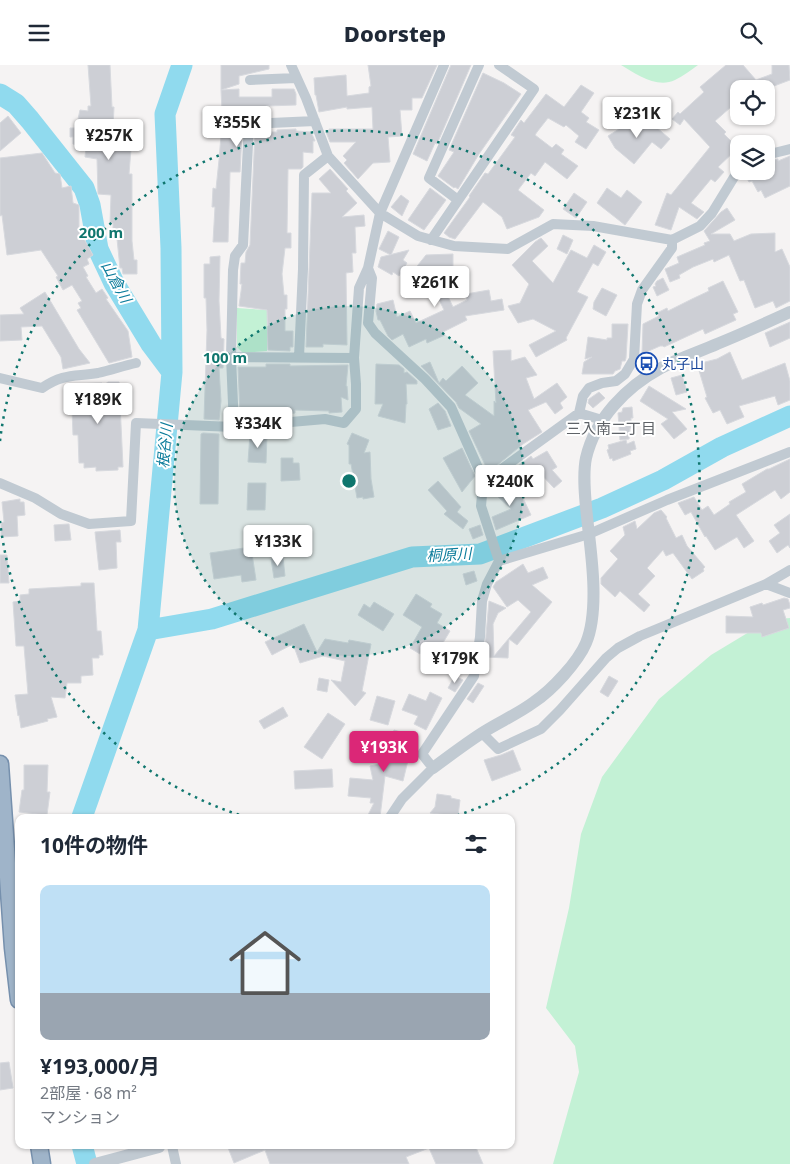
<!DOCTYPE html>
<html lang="ja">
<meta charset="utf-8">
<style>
:root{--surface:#fff;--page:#f6f6f7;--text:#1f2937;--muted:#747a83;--accent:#db2777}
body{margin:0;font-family:"Noto Sans","Noto Sans JP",sans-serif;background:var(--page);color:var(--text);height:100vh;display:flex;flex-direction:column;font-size:19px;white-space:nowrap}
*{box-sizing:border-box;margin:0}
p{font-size:16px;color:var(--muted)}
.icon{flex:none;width:28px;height:28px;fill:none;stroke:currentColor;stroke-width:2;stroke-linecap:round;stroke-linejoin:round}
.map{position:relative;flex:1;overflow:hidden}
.drawer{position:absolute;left:15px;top:749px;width:500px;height:335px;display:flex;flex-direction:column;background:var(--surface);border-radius:10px;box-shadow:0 1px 4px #0004}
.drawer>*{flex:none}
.buttons{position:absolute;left:730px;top:15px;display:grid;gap:10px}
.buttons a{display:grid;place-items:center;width:45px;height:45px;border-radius:10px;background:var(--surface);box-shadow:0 1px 4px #0004;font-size:25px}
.price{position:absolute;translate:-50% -42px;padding:0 11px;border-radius:5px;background:#fff;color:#222;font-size:16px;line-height:32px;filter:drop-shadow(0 1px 2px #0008)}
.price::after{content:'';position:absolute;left:50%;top:30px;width:15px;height:11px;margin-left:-8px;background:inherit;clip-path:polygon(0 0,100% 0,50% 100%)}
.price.active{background:var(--accent);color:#fff}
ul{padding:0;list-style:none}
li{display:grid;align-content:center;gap:10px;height:265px;padding:0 25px}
li span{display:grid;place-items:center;height:155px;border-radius:10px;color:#555}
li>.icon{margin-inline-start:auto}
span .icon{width:90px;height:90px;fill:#fffc;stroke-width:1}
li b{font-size:21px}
h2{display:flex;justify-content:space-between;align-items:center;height:60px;padding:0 25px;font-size:21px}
header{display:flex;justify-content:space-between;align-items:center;height:65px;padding:0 25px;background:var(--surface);font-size:22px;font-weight:800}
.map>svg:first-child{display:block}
</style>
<header><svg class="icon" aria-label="menu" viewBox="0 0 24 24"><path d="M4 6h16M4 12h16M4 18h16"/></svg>Doorstep<svg class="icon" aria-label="search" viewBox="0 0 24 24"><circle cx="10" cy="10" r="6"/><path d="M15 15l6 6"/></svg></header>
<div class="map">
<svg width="790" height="1099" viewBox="0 0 790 1099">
<rect width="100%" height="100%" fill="#f5f3f3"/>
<path fill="#c3f1d5" d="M621,0h77c-7,5 -15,11 -23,15 -18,9 -39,-6 -54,-15z
M237,243l30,2v41l-24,2 -6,-6z
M790,553v546h-237l26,-92 -4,-26 -29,-38 23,-100 12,-74 21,-57 57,-78 52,-44 58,-35z"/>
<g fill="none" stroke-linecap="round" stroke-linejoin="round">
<path stroke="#90daee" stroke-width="21" d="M0,29l16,10 14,16 54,68 6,17 8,44 16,34 37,61 21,28
M148,565l64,-11 200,-62 68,-3 122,-46 61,-28 59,-33 68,-31
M82,752l66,-187 24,-258 -1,-124 -6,-134 17,-49
M82,1080l5,19"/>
</g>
<path fill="#cdcfd5" stroke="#d7d9de" d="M88,0h22l2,42h2l-2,41 19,1 -2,25h3v67l2,19h3v14h-14l-1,-6h-2l-3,-29h-4v-16h-3l1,-28 -13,-1 -1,-35 -12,-2 1,-11 -13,-2v-7h-3v-9h6l4,-18 8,1v-5h3z
M221,0h48v4l-30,7v8l-18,6z
M368,0h69l-15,33h-10v12h-12l2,26 -14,1 2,25 -17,1 -15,16 -14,-16 3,-3 -4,-4 13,-14h-26l-4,-10h3v-3h44l-1,-22 -25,2v-2l-28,5 -3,-17h-1l-1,-17 32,-3 1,21 22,-3v-6l2,-1z
M451,0h20l-34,79 -2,-1 -8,18 -14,-7z
M726,0h17l13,15 16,-6v-9h17l1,15 -24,9h-27v11l-24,21 11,11 -2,2 14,14 -20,19 6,5 -9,10 -4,-3 -20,24 13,9 -7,7 -18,-12 -8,23 -16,-5 12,-32 4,2 39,-48 -26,-28 -4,6 -8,-6 6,-7 2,2 24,-22 -4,-5z
M483,8l21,10 17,11 -42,60 -21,35 -3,-2 -1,1 -16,-12 16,-24 -5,-2z
M581,20l13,8 -13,19 8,6 -3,4 13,8 -13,19 -11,-7 4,-6 -13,-11 -2,2 -16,-9 -11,14 -2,3 17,13 4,-4 8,6 -3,4 17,12 -11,13 -22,-17 -10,14 -4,-3 -13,17 26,20 -5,7 -32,12 -5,-12 -19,-15 -28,37 -6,-2 -5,-4 26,-36 -1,-1 16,-23 3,1 27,-37 -4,-2 10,-15 3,3 22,-29 18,13z
M239,24v8h33v-8h22l2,5v11l-30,1v5h-25l-3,22h4l-2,39h-10l-2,70h-15l2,-35h-3l1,-19 3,1 3,-29 4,-49h-1l-1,-21z
M8,51l13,17 -21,18v-28z
M641,53l5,4 2,-2 22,19 -9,10 -9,-7 -18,22 -19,-16 -7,-12 19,-12 4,6z
M296,64v2l15,1 4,9h-2v12l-10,-1v15l-2,2h-13l-1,64h4v15h-6l-3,26 2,21h3v14h-2v22h8v16h-3v4l-22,-1 -1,-40 -28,-4 3,-22h-2l1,-20v-1h4l1,-11 4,-7 5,-113h22v-2z
M42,88l13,20 5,1 2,14 9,-2 2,17 6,2v25l14,25 -6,4 2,5 -6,3 5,9 -2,1 10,16 6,-4 6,9 -2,1 22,32 4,26 -23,6 -32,-53 4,-2 -3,-5 4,-2 -10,-16 -9,5 -7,-13 2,-1 -17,-26 -34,5 -5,-40 -2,1v-58z
M790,91v30l-25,12 -4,-8 -3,2 -6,-11 -3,1 -5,-9 1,-2h25l-4,-9 12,-3v2z
M330,104l18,20 -2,2 11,12 -15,14 22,-2 1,11 -10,1 1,26h-4l1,19 -7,1 1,72 -24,-1v3h-17l6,-154h19l-12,-14z
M430,123l16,12 -22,30 -16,-10z
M607,123l14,10 6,-8 15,12 -17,23 -28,-22z
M574,128l13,9 -11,16 -13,-9z
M401,130l8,6 -7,15 -11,-9z
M727,143l8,12 -24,14h19l4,7 17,-7 24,-1v19l7,-3 8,18v34l-14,7 -3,-7 -18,7 -11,-28 -4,1 -11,-26 -15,7 -1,-3 -20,8 -14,8 1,3 -10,4 -5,-13 14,-6 -2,-6 28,-12 -1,-2 6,-2 -6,-10 17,-19z
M388,166l11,6 -8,18 -12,-6z
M563,170l10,5 -6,14 -10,-5z
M541,173l7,8 -16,15 21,22 18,-33 16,8 7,-13 12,7 -8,14 -5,-3 -16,29 11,5 -22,41 1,2 -31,17 -7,-12 27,-14 -23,-12 -15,4 -10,-17 12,-3 9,-19 -17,-19 23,-23z
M409,185l-6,10 4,3 -8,13 -6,-4 -1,3 -14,-8 3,-10z
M453,189v14l-18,1 18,38 14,-7 -1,-6 23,-4 2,11 11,-2 2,11 -39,6 2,4 -24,12 2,3 -18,8 -1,-4 -17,8 -6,-13 -11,6 -4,-4 -8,-16h-2l-2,-9 1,-7 16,-4 4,17 13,-6 6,12 28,-13 -18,-38 -16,3 16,-20z
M220,191l-1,45 2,37 3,1 -1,29h-4l2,33 -2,19 -15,-1 3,-89 -1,-32h-2v-34h6v-7z
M663,213l6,12 -12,6 -4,-9 3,-1 -1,-2 2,-3z
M723,216l15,31 -5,2 3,6 -31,14 -2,-5 -39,18 -1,-1h-3l-18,8 1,-30 16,-8 -2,-3 10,-5 1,3 24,-12 17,-8 -1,-3z
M602,223l15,7 -11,21 -13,-7 1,-7z
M45,227l34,57 11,14 -27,6 -2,-12 -19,-31 -21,1 1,13 -22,1v-26l24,-1 -4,-6z
M790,257v16l-20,9 -5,-14z
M612,259h16l-2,34 -1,3h-3l-2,8 -5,2 -2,3h-31l2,-12 8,-5 -7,2 3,-22 19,3v-2h5z
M511,285v11l14,-4 12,18 -11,3 8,21 23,-16 10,14 -7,6 3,5 -8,6 -9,-12 -18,8 14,22 -19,12 -33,27h-2l-19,-40 12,-7 -22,-16 -3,-6 -35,-36 9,-4 9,21 4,-5 3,3 16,-15 16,17 -13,12 29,21v-15l2,2 -3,-52z
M730,287l12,28 43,-17 5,18v19l-12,5 -3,-9 -36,10 5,11 -17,7 -7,-14 -7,3 -8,-15 2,-1 -10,-33 20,-5z
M266,299h24v2l58,-1 -2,21h1l1,14 -7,-3 1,15 -13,1v-2l-34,-1v3l-21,2v-2h-34l-2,-46h28z
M376,299l23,1 5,4v4l3,-1 10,9v3h-11l1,20h-1l-1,19 -27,-7 5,-12h-8z
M682,310l5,17 -11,3 -5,-17z
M108,317h11l4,85h-5v3l-22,1v-4l-12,1v-5h-5l-1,-28h-5l-2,-51 31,-1 2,2z
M649,321l37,23 -14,3 15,17 -13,10 -13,-15 7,-5 -28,-18z
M599,327l6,6 -12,10 -5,-5 1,-4z
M438,338l7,8 6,15 -13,4 -9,-21z
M632,342l1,11h-2v10h-1l-1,11 -9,1 -2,-27 4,-1 1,-4z
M203,368l16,1 -1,70h-18l1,-70z
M352,368l17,7 -5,13 6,-1 1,27 3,18 -11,2v-2l-6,1 -6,-34h-2v-19l-2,-1z
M250,369l17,1 -1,28 -18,-1z
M626,375l1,4 7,-3 2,8 -6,2 1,3 -18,7 -1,-3 -2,1 -3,-9 2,-1 -1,-4z
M462,383l13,28 -13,16 -19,-34z
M547,386l10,16 -5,3 10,11 -8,7 -18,-19 -8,7 -10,-10 13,-10 2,3z
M281,393h12v5h6l1,17 -19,1z
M790,394v33l-9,7 -6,-9 -39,25 18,26 -10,7 -7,-11 -22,13 -9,-14 -1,1 -14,-25 -6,3 -7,-12 16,-6 8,13 6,-4 6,9 16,-11 -1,-2 17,-10 -4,-8 25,-15h2z
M438,416l23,26 -4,5 11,9 -5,8 -19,-15 3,-3 -19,-21z
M502,416l21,17 8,17 -35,15 -4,-13 19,-8 -18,-17z
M248,418h18l-1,27h-18z
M20,434v3h4l1,13 -8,1 1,20 -17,1v-14l3,-1 -2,-20z
M661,445l6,7 -1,1 10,20 6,-3 5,11 18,21 -2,2 1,2 -12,8 -19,-26 -7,3 -3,-6 -16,18 8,8 -17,18 12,11 -6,7 -24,-21 -5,6 -14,-13v-6l17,-19 -8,-8 15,-16 -2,-8 12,-6 2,8 17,-16z
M790,449v34l-2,-3 -11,8 -8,-12 11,-8 -6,-8z
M68,459h1l2,16 -16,1 -1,-16z
M480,460l3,10 -10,4 -4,-10z
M120,465l1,12h-5l1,26 -18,2 -4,-38z
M251,482l5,33 -14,2 -1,-7 -27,4 -4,-26z
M0,490h7l2,28h-9z
M283,492l2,19 -11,2 -3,-19z
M523,499l5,9 15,-6 5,11 -16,7 20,17 -35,43 -8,-6 -1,19 -24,-1 5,-56 17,7 -8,5 -5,11 1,32 37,-44 -13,-12 -11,7 -14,-20 3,-5z
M474,506l3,10 -11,4 -3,-11z
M81,518h13l3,48h4l2,24h-4v3h-7l1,17 -12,1v7h-14l-2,15 -14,-1 6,20 -10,2 1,2 -27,7 -2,-13 -1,1 -3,-21 13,-1 -4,-48h-8l-3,-44 7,-1v-6l9,-1v-5l52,-3z
M416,529l16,10 -2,3 12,7 -5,9 13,8 -13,22 -12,-7 -5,8 -10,-6 12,-21 -19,-12z
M784,533l4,1 2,6v3l-7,2 6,18 -27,9 -1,-4h-35v-17l27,1 -3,-10 12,-4 1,2z
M374,537l20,12 -11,17 -25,-16 6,-11 6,4z
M304,559l13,28 8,-13 23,4 1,-3 22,4 -9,47 4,2 -11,13 -24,-26 10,2 4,-21 -22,-5 -23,7 -7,-19 -21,11 -7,-13z
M609,611l9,5 -10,16 -8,-5z
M457,612l6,3 -8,12 -7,-4 5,-9 2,1z
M319,613l10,2 -2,12 -10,-2z
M478,618l6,3 -11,17 -6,-4z
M430,627l12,6 -16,32 -12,-6 4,-8 -16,-6 7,-16 17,7z
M377,631l18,5 -7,24 -18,-5z
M283,642l5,9 -24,13 -5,-8z
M328,648l17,11 -23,35 -18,-12z
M394,665l20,6 -11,45 -18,-5 -5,41h-13l7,-14h-4l1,-5 -23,-2 2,-18 23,2 -3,-14 15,-3z
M359,669l11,4 -6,17 -11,-4z
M513,685l8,20 -29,11 -8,-21 17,-5z
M24,700h24l-1,27h3l-3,23 -28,-3 3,-22h2z
M332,704l1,18 -38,2 -1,-18z
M437,729l14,2v2l9,2 -2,16 -28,-3 5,-6z
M9,997l4,26 -13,2v-27z
M227,1080h248l8,19h-47l-7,-16 -23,9 3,7h-139l-5,-14 -31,13z"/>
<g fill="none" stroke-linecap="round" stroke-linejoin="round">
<defs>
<path id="trunk" d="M0,699l13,184 6,52
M39,1080l3,19"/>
</defs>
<use href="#trunk" stroke="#7690ad" stroke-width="19"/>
<path stroke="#c1cad2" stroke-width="10" d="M291,0l15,33 22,58 52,57 38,23 36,10 54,3 45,-25 40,2 79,14 28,-14 12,-13 27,-44
M250,15l46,-2
M766,90l24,-6
M458,135l-29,-22 50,-113
M431,175l103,-151 -35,-24
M368,203l4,10 -4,45 7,10 50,46 26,28 28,63 9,12
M231,292l123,1
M299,292l4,-88 1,-94 24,-19
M0,313l42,10c22,-15 33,-11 56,-15 13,-3 25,-7 38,-10
M579,348l23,7
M234,362l-3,-70 2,-87 2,-14 8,-11 6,-121 66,-3
M0,418l35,15 26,16 28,10 42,-3 5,-98 98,4 91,-8 19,4 12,-14v-25l-2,-26 5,-70 9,-20 12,-55 64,-148
M499,496l90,-27 78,-34 123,-48
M766,519l24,9
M482,668l16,16 43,-20 19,-19 46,-52 12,-10 22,-12 126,-52 24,-14
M390,752l12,-18 31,-31 -11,-14 52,-78 6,-39 2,-36 5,-17 12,-23 -18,-55 1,-11 6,-13 15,-14 76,-55 4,-17 6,-8 13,-5 14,-2 9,-7 9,-15 3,-55 5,-14 30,-42v-8
M172,1081l4,18"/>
<path stroke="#c1cad2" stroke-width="12" d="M433,703c16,-12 32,-24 49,-35 17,-11 36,-19 52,-31 18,-12 44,-40 52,-59 13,-31 6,-84 2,-117 -2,-19 -6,-49 -2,-68 9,-39 40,-71 75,-90 18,-10 38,-16 56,-24 25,-10 49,-21 73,-32
M95,1099l64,-17"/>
<use href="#trunk" stroke="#9fb4c9" stroke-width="16"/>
</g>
<circle cx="349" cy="416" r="175" fill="#0f766e" fill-opacity=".12"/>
<g fill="none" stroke="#0f766e" stroke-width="2.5" stroke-dasharray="2.5 5">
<circle cx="349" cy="416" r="175"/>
<path d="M246 752A351 351 0 0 1 0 456M0 376A351 351 0 1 1 452 752"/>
</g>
<defs>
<symbol id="bus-ring" viewBox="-11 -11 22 22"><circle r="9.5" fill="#fff" stroke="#1a4fb4" stroke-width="1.5"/><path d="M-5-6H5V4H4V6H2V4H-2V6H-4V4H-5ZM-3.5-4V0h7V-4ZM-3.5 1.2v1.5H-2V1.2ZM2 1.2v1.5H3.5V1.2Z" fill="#1a4fb4"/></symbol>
</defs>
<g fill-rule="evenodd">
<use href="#bus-ring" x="634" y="286" width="25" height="25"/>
</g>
<g text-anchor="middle" stroke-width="4" stroke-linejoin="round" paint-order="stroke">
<g font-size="14" fill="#164399" stroke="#fff" text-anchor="start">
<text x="662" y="304">丸子山</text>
</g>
<g font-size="15" font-style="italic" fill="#0c7c9b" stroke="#fff">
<text transform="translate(116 217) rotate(61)" y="5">山倉川</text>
<text transform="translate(165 381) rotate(-85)" y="5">根谷川</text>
<text transform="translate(449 490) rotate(-3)" y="5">桐原川</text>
</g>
<g font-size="15" fill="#5f6368" stroke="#fff">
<text x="611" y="369">三入南二丁目</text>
</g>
</g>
<circle cx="349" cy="416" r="8" fill="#0f766e" stroke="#fff" stroke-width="2.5"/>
<g font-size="15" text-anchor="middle" font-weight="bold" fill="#0f766e" stroke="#fff" stroke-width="4" stroke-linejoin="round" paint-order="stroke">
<text x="101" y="173">200 m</text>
<text x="225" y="298">100 m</text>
</g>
</svg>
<div class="buttons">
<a><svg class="icon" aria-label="locate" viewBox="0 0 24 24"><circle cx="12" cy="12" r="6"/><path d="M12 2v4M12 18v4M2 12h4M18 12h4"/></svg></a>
<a><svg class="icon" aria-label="layers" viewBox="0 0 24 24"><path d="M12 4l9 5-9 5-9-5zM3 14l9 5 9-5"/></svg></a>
</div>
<b class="price" style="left:637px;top:74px">¥231K</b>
<b class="price" style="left:237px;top:83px">¥355K</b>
<b class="price" style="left:109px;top:96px">¥257K</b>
<b class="price" style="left:435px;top:243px">¥261K</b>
<b class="price" style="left:98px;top:360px">¥189K</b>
<b class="price" style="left:258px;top:384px">¥334K</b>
<b class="price" style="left:510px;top:442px">¥240K</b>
<b class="price" style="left:278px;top:502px">¥133K</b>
<b class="price" style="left:455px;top:619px">¥179K</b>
<b class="price active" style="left:384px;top:708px">¥193K</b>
<section class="drawer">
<h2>10件の物件<svg class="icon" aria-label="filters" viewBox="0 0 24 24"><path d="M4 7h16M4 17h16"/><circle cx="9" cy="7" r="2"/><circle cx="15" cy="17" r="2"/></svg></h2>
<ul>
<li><span style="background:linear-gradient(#bfe0f5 70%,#9aa5b1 0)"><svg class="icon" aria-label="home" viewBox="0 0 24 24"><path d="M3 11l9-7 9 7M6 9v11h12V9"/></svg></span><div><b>¥193,000/月</b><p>2部屋 · 68 m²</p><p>マンション</p></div></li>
</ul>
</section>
</div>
